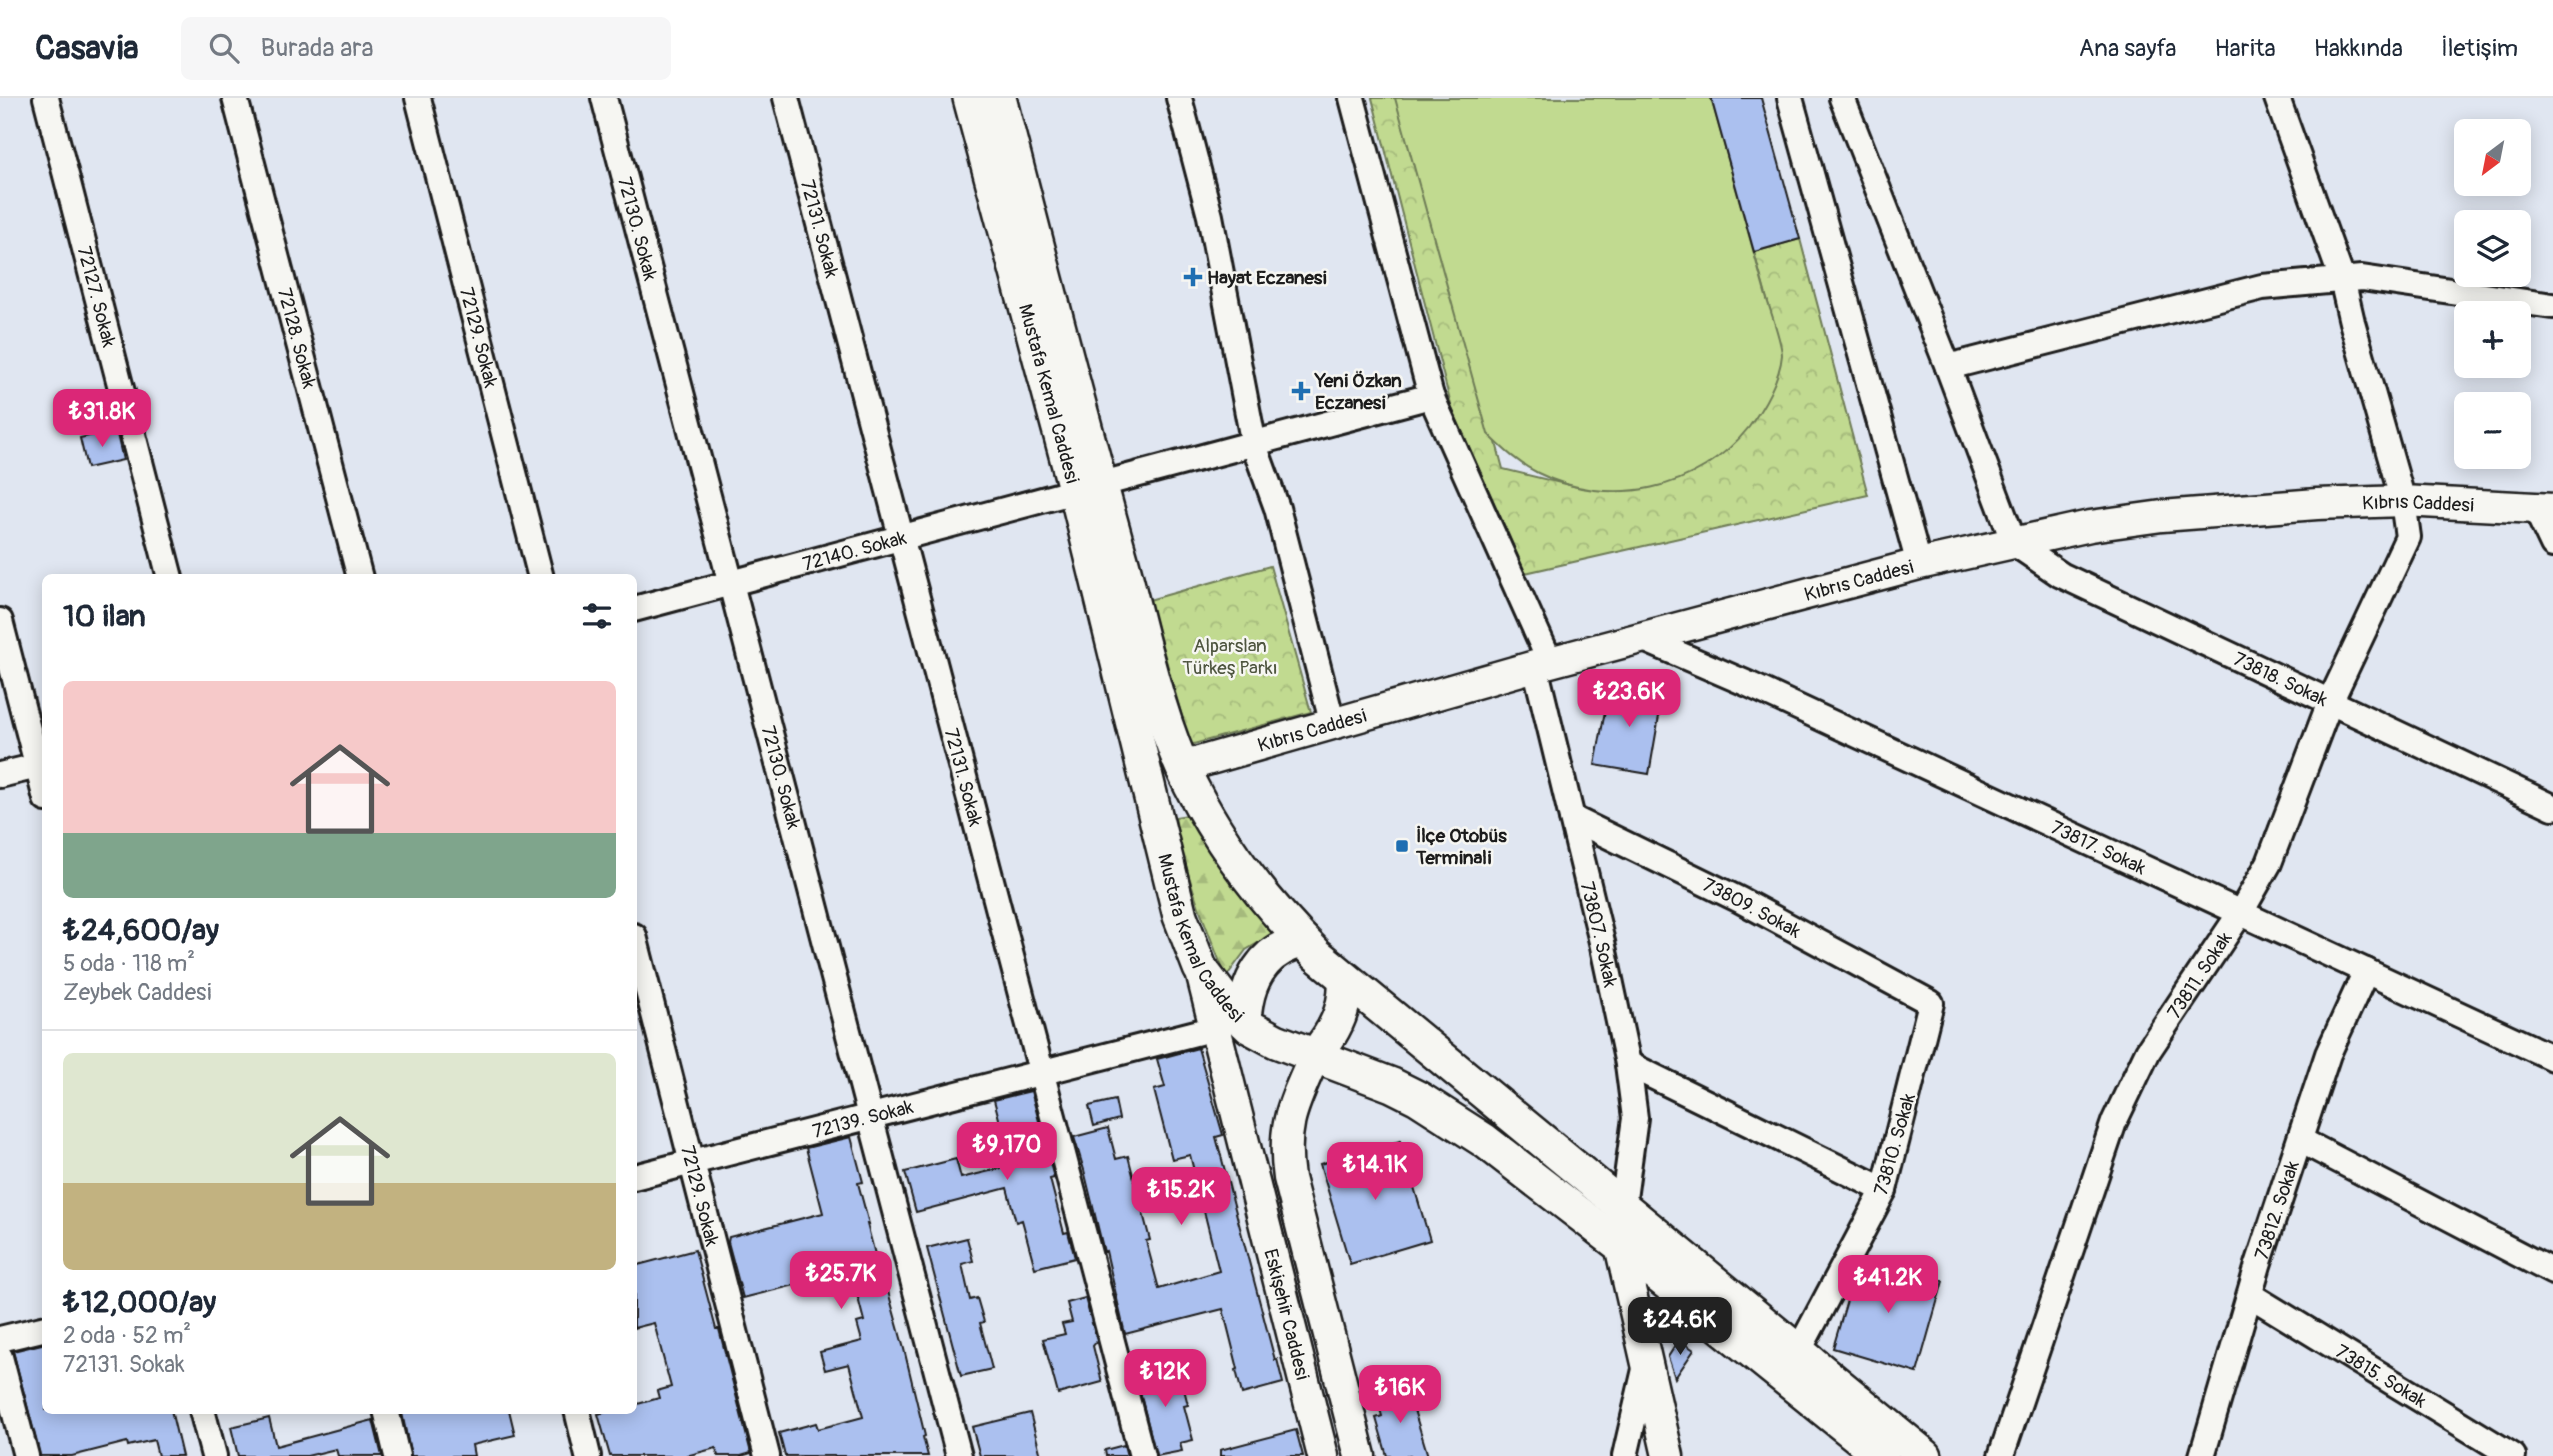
<!DOCTYPE html>
<html lang="tr">
<meta charset="utf-8">
<style>
:root{--surface:#fff;--page:#f6f6f7;--text:#1f2937;--muted:#747a83;--line:#e0e1e3;--accent:#db2777}
body{margin:0;font-family:Pangolin,sans-serif;background:var(--page);color:var(--text);height:100vh;display:flex;flex-direction:column;font-size:26px;white-space:nowrap}
*{box-sizing:border-box;margin:0}
p{font-size:23px;color:var(--muted)}
.icon{flex:none;width:38px;height:38px;fill:none;stroke:currentColor;stroke-width:2;stroke-linecap:round;stroke-linejoin:round}
.map{position:relative;flex:1;overflow:hidden}
.sheet{position:absolute;left:42px;top:476px;width:595px;height:840px;display:flex;flex-direction:column;background:var(--surface);border-radius:10px;box-shadow:0 4px 18px #0003}
.sheet>*{flex:none}
.needle{width:46px;rotate:212deg}
.controls{position:absolute;left:2454px;top:21px;display:grid;gap:14px}
.controls a{display:grid;place-items:center;width:77px;height:77px;border-radius:10px;background:var(--surface);box-shadow:0 4px 18px #0003;font-size:35px}
.price{position:absolute;translate:-50% -60px;padding:0 16px;border-radius:14px;background:var(--accent);color:#fff;font-size:23px;line-height:46px;filter:drop-shadow(0 2px 4px #0008)}
.price::after{content:'';position:absolute;left:50%;top:42px;width:21px;height:16px;margin-left:-10px;background:inherit;clip-path:polygon(0 0,100% 0,50% 100%)}
.price.selected{background:#222;color:#fff}
ul{padding:0;list-style:none}
li{display:grid;align-content:center;gap:14px;height:371px;padding:0 21px}
li+li{border-top:2px solid var(--line)}
li span{display:grid;place-items:center;height:217px;border-radius:10px;color:#555}
li>.icon{margin-inline-start:auto}
span .icon{width:126px;height:126px;fill:#fffc;stroke-width:1}
li b{font-size:30px}
h2{display:flex;justify-content:space-between;align-items:center;height:84px;padding:0 21px;font-size:30px}
header{display:flex;align-items:center;gap:42px;box-sizing:border-box;height:98px;padding:0 35px;background:var(--surface);border-bottom:2px solid var(--line)}
header strong{font-size:33px}
nav{display:flex;gap:38px;margin-inline-start:auto;font-size:24px}
.search{width:490px;height:63px;background:var(--page);display:flex;align-items:center;gap:18px;box-sizing:border-box;padding:0 24px;border-radius:10px;color:var(--muted);font-size:26px}
.map>svg:first-child{display:block}
</style>
<header>
<strong>Casavia</strong>
<div class="search"><svg class="icon" aria-label="search" viewBox="0 0 24 24"><circle cx="10" cy="10" r="6"/><path d="M15 15l6 6"/></svg>Burada ara</div>
<nav><a>Ana sayfa</a><a>Harita</a><a>Hakkında</a><a>İletişim</a></nav>
</header>
<div class="map">
<svg width="2553" height="1358" viewBox="0 0 2553 1358">
<defs>
<pattern id="forest-firs" width="22" height="20" patternUnits="userSpaceOnUse" patternTransform="scale(1.75)"><rect width="22" height="20" fill="#c1da90"/><path d="M5 1l3.5 6h-7zM16 11l3.5 6h-7z" fill="#a5ba7c"/></pattern>
<pattern id="park-crowns" width="20" height="18" patternUnits="userSpaceOnUse" patternTransform="scale(1.75)"><rect width="20" height="18" fill="#c1da90"/><path d="M2 6a3 3 0 1 1 6 0M12 15a3 3 0 1 1 6 0" fill="none" stroke="#a5ba7c"/></pattern>
</defs>
<rect width="100%" height="100%" fill="#e0e6f1"/>
<filter id="ink" filterUnits="userSpaceOnUse"><feTurbulence type="fractalNoise" baseFrequency=".0143" numOctaves="2"/><feDisplacementMap in="SourceGraphic" scale="14" xChannelSelector="R" yChannelSelector="G"/><feConvolveMatrix kernelMatrix="1 2 1 2 8 2 1 2 1" color-interpolation-filters="sRGB"/></filter>
<g filter="url(#ink)">
<path fill="url(#forest-firs)" stroke="#6e7b56" stroke-width="2" d="M1193,716l39,67 41,53 -27,16 -20,27c-21,-52 -42,-104 -51,-160z"/>
<path fill="url(#park-crowns)" stroke="#6e7b56" stroke-width="2" d="M1372,0h33l98,371 74,18 199,-155 -22,-80 46,-13 68,256 -343,78 -73,-164z
M1270,468l41,146 -121,33 -41,-145z"/>
<path fill="#c1da90" stroke="#6e7b56" stroke-width="2" d="M1395,0h316c18,65 36,130 54,195 4,14 17,49 17,62 -2,24 -19,53 -33,72 -50,64 -139,82 -211,46 -20,-10 -35,-24 -50,-39z"/>
<path fill="#abc0ef" stroke="#1c1c1c" stroke-width="2" d="M1711,0h50l39,141 -46,13z
M116,332l7,30 -36,8 -7,-30z
M1610,586l53,9 -14,81 -54,-9z
M1198,950l25,87 -7,2 59,223 2,-1 6,24 -41,11 -6,-24 2,-1 -15,-60 -98,25 -19,-83 -2,1 -20,-82 -10,-33 34,-9 8,31 12,-3 22,84 -4,1 13,48 60,-18 -29,-116 -18,4 -18,-69 11,-3 -8,-28z
M1031,993l23,87 -4,1 14,54 4,-1 7,26 -40,10 -13,-48 -6,2 -9,-34 -91,24 -11,-40 51,-13 5,19 41,-10 -2,-5 10,-3 -16,-60z
M1115,1002l4,19 -25,7 -5,-20z
M851,1039l12,45 -5,1 11,41h-2l14,53h3l20,72 21,87 -2,1 5,19h-143l-6,-23 37,-10 2,6 45,-12 -14,-53 -24,6 -5,-18 42,-11 -5,-18 7,-2 -13,-50 -108,27 -15,-56 1,-5 94,-24 -17,-65z
M1400,1043l30,99 -80,24 -30,-100z
M967,1140l6,23 -11,3 8,36 7,-2 7,24 -4,1 12,46 -31,7 -34,-128z
M695,1152l21,79h3l32,124 -10,3h-23l-2,-8 -30,8h-76l-12,-42 15,-4h21v-5l25,-7 -2,-7 14,-4 -17,-64 -20,5v-62z
M1864,1161l79,22 -26,92 -84,-25 20,-68z
M1085,1200l12,43 -4,5 9,36 -44,12 -15,-55 22,-5 -3,-10 10,-2 -5,-19z
M1679,1242l15,10 -19,28 -7,-21z
M46,1245v67h125l11,46h-24l-4,-16 -26,6 -1,-4 -55,14h-32l-27,-105z
M1178,1267l10,40 -4,1 9,34 -13,3 2,8 -26,5 -20,-80z
M1407,1289l21,69h-41l-11,-38 6,-2 -6,-20z
M414,1312h95l6,25 -43,10 2,11h-63l-9,-43z
M1030,1315l11,43h-61l-8,-29z
M269,1320l7,28 97,-26 9,36h-44l-2,-7 -29,7h-69l-7,-29z
M1296,1332l7,26h-83v-6z
M1124,1347l3,11h-21l-1,-6z"/>
<g fill="none" stroke-linecap="round" stroke-linejoin="round">
<defs>
<g id="minor">
<path id="s1" d="M46,0l124,480"/>
<path id="s2" d="M235,0l125,480"/>
<path id="s3" d="M418,0l123,480"/>
<path id="s4" d="M604,0l355,1358"/>
<path id="s5" d="M786,0l356,1358"/>
<path d="M1179,0l31,118 44,229 23,63 56,217"/>
<path d="M1352,0l79,298 119,266"/>
<path d="M1790,0l129,466"/>
<path id="s6" d="M1842,0l106,269 66,176 47,32 492,232"/>
<path d="M1948,269l314,-80 100,-9 191,28"/>
<path d="M2535,409l18,38"/>
<path id="s7" d="M634,511l797,-213"/>
<path d="M0,523l46,178"/>
<path id="s8" d="M1644,541l104,45 805,374"/>
<path id="s9" d="M1535,568l67,276 26,122 7,54 -12,88"/>
<path d="M0,677l46,-11"/>
<path id="s10" d="M1572,720l168,82 191,103 -47,187 -86,162"/>
<path id="s11" d="M634,838l133,520"/>
<path d="M1628,966l256,126"/>
<path d="M2300,1042l253,132"/>
<path id="s12" d="M634,1079l581,-149"/>
<path id="s13" d="M2250,1197l263,161"/>
<path d="M0,1241l46,-11"/>
<path d="M0,1259l26,99"/>
<path d="M202,1312l12,46"/>
<path d="M386,1312l11,46"/>
<path d="M577,1312l11,46"/>
<path d="M1625,1358l21,-91"/>
<path id="s14" d="M2001,1358l113,-334 34,-71 93,-139 28,-49 61,-161 78,-165 -5,-36 -51,-179 -10,-43 -65,-181"/>
<path id="s15" d="M2202,1358l56,-191 70,-211 38,-83"/>
</g>
<g id="tertiary">
<path id="s16" d="M1182,669l353,-101 384,-102 171,-38 72,-10 155,-12 86,-3 150,8"/>
<path id="s17" d="M1200,870l123,488"/>
<path d="M1315,957c-21,49 -34,68 -26,123l71,278"/>
<path d="M1621,1136l-1,11 48,211"/>
</g>
<g id="secondary">
<path id="s18" d="M970,0l106,394 104,424 20,52 31,41 19,18 26,14 116,44 26,13 67,43 135,104 262,211"/>
<path d="M999,0c40,154 79,308 122,461 20,73 36,159 70,227 32,63 76,119 126,169l608,501"/>
<path d="M1244,923c2,-39 18,-72 59,-80"/>
<path d="M1315,957c19,-22 32,-46 30,-76"/>
</g>
</defs>
<use href="#minor" stroke="#1c1c1c" stroke-width="30"/>
<use href="#tertiary" stroke="#1c1c1c" stroke-width="35"/>
<use href="#secondary" stroke="#1c1c1c" stroke-width="38"/>
<use href="#minor" stroke="#f6f6f2" stroke-width="24"/>
<use href="#tertiary" stroke="#f6f6f2" stroke-width="30"/>
<use href="#secondary" stroke="#f6f6f2" stroke-width="33"/>
</g>
</g>
<g fill="#1f6fb2" stroke="#f6f6f2" stroke-width="2.5">
<path d="M1189.5 168.5h7v7h7v7h-7v7h-7v-7h-7v-7h7z"/>
<path d="M1297.5 282.5h7v7h7v7h-7v7h-7v-7h-7v-7h7z"/>
<rect x="1395" y="741" width="14" height="14" rx="3.5"/>
</g>
<g text-anchor="middle" stroke-width="5" stroke-linejoin="round" paint-order="stroke">
<g font-size="19" fill="#1c1c1c" stroke="#f6f6f2">
<text dy="7" stroke="none"><textPath href="#s4" startOffset="135">72130. Sokak</textPath></text>
<text dy="7" stroke="none"><textPath href="#s5" startOffset="135">72131. Sokak</textPath></text>
<text dy="7" stroke="none"><textPath href="#s1" startOffset="205">72127. Sokak</textPath></text>
<text dy="7" stroke="none"><textPath href="#s2" startOffset="248">72128. Sokak</textPath></text>
<text dy="7" stroke="none"><textPath href="#s3" startOffset="247">72129. Sokak</textPath></text>
<text dy="7" stroke="none"><textPath href="#s18" startOffset="306">Mustafa Kemal Caddesi</textPath></text>
<text dy="7" stroke="none"><textPath href="#s16" startOffset="1269">Kıbrıs Caddesi</textPath></text>
<text dy="7" stroke="none"><textPath href="#s7" startOffset="228">72140. Sokak</textPath></text>
<text dy="7" stroke="none"><textPath href="#s16" startOffset="702">Kıbrıs Caddesi</textPath></text>
<text dy="7" stroke="none"><textPath href="#s6" startOffset="777">73818. Sokak</textPath></text>
<text dy="7" stroke="none"><textPath href="#s16" startOffset="135">Kıbrıs Caddesi</textPath></text>
<text dy="7" stroke="none"><textPath href="#s4" startOffset="702">72130. Sokak</textPath></text>
<text dy="7" stroke="none"><textPath href="#s5" startOffset="702">72131. Sokak</textPath></text>
<text dy="7" stroke="none"><textPath href="#s8" startOffset="500">73817. Sokak</textPath></text>
<text dy="7" stroke="none"><textPath href="#s10" startOffset="201">73809. Sokak</textPath></text>
<text dy="7" stroke="none"><textPath href="#s9" startOffset="276">73807. Sokak</textPath></text>
<text dy="7" stroke="none"><textPath href="#s18" startOffset="873">Mustafa Kemal Caddesi</textPath></text>
<text dy="7" stroke="none"><textPath href="#s14" startOffset="523">73811. Sokak</textPath></text>
<text dy="7" stroke="none"><textPath href="#s12" startOffset="236">72139. Sokak</textPath></text>
<text transform="translate(1894 1046) rotate(-74)" y="7">73810. Sokak</text>
<text dy="7" stroke="none"><textPath href="#s11" startOffset="268">72129. Sokak</textPath></text>
<text dy="7" stroke="none"><textPath href="#s15" startOffset="257">73812. Sokak</textPath></text>
<text dy="7" stroke="none"><textPath href="#s17" startOffset="357">Eskişehir Caddesi</textPath></text>
<text dy="7" stroke="none"><textPath href="#s13" startOffset="154">73815. Sokak</textPath></text>
</g>
<g font-size="19" font-weight="bold" fill="#1c1c1c" stroke="#f6f6f2" text-anchor="start">
<text x="1207" y="186">Hayat Eczanesi</text>
<text x="1315" y="289">Yeni Özkan<tspan x="1315" dy="22">Eczanesi</tspan></text>
<text x="1416" y="744">İlçe Otobüs<tspan x="1416" dy="22">Terminali</tspan></text>
</g>
<g font-size="19" fill="#4e553f" stroke="#f6f6f2">
<text x="1230" y="554">Alparslan<tspan x="1230" dy="22">Türkeş Parkı</tspan></text>
</g>
</g>
</svg>
<div class="controls">
<a><svg class="needle" viewBox="-14 -14 28 28"><path d="M0-13l5 13h-10z" fill="#e53935"/><path d="M0 13l5-13h-10z" fill="#747a83"/></svg></a>
<a><svg class="icon" aria-label="layers" viewBox="0 0 24 24"><path d="M12 4l9 5-9 5-9-5zM3 14l9 5 9-5"/></svg></a>
<a>+</a>
<a>−</a>
</div>
<b class="price" style="left:102px;top:351px">₺31.8K</b>
<b class="price" style="left:1629px;top:631px">₺23.6K</b>
<b class="price" style="left:1007px;top:1084px">₺9,170</b>
<b class="price" style="left:1375px;top:1104px">₺14.1K</b>
<b class="price" style="left:1181px;top:1129px">₺15.2K</b>
<b class="price" style="left:841px;top:1213px">₺25.7K</b>
<b class="price" style="left:1888px;top:1217px">₺41.2K</b>
<b class="price selected" style="left:1680px;top:1259px">₺24.6K</b>
<b class="price" style="left:1165px;top:1311px">₺12K</b>
<b class="price" style="left:1400px;top:1327px">₺16K</b>
<section class="sheet">
<h2>10 ilan<svg class="icon" aria-label="filters" viewBox="0 0 24 24"><path d="M4 7h16M4 17h16"/><circle cx="9" cy="7" r="2"/><circle cx="15" cy="17" r="2"/></svg></h2>
<ul>
<li><span style="background:linear-gradient(#f6c9c9 70%,#7fa58c 0)"><svg class="icon" aria-label="home" viewBox="0 0 24 24"><path d="M3 11l9-7 9 7M6 9v11h12V9"/></svg></span><div><b>₺24,600/ay</b><p>5 oda · 118 m²</p><p>Zeybek Caddesi</p></div></li>
<li><span style="background:linear-gradient(#dfe7d0 60%,#c2b280 0)"><svg class="icon" aria-label="home" viewBox="0 0 24 24"><path d="M3 11l9-7 9 7M6 9v11h12V9"/></svg></span><div><b>₺12,000/ay</b><p>2 oda · 52 m²</p><p>72131. Sokak</p></div></li>
</ul>
</section>
</div>
